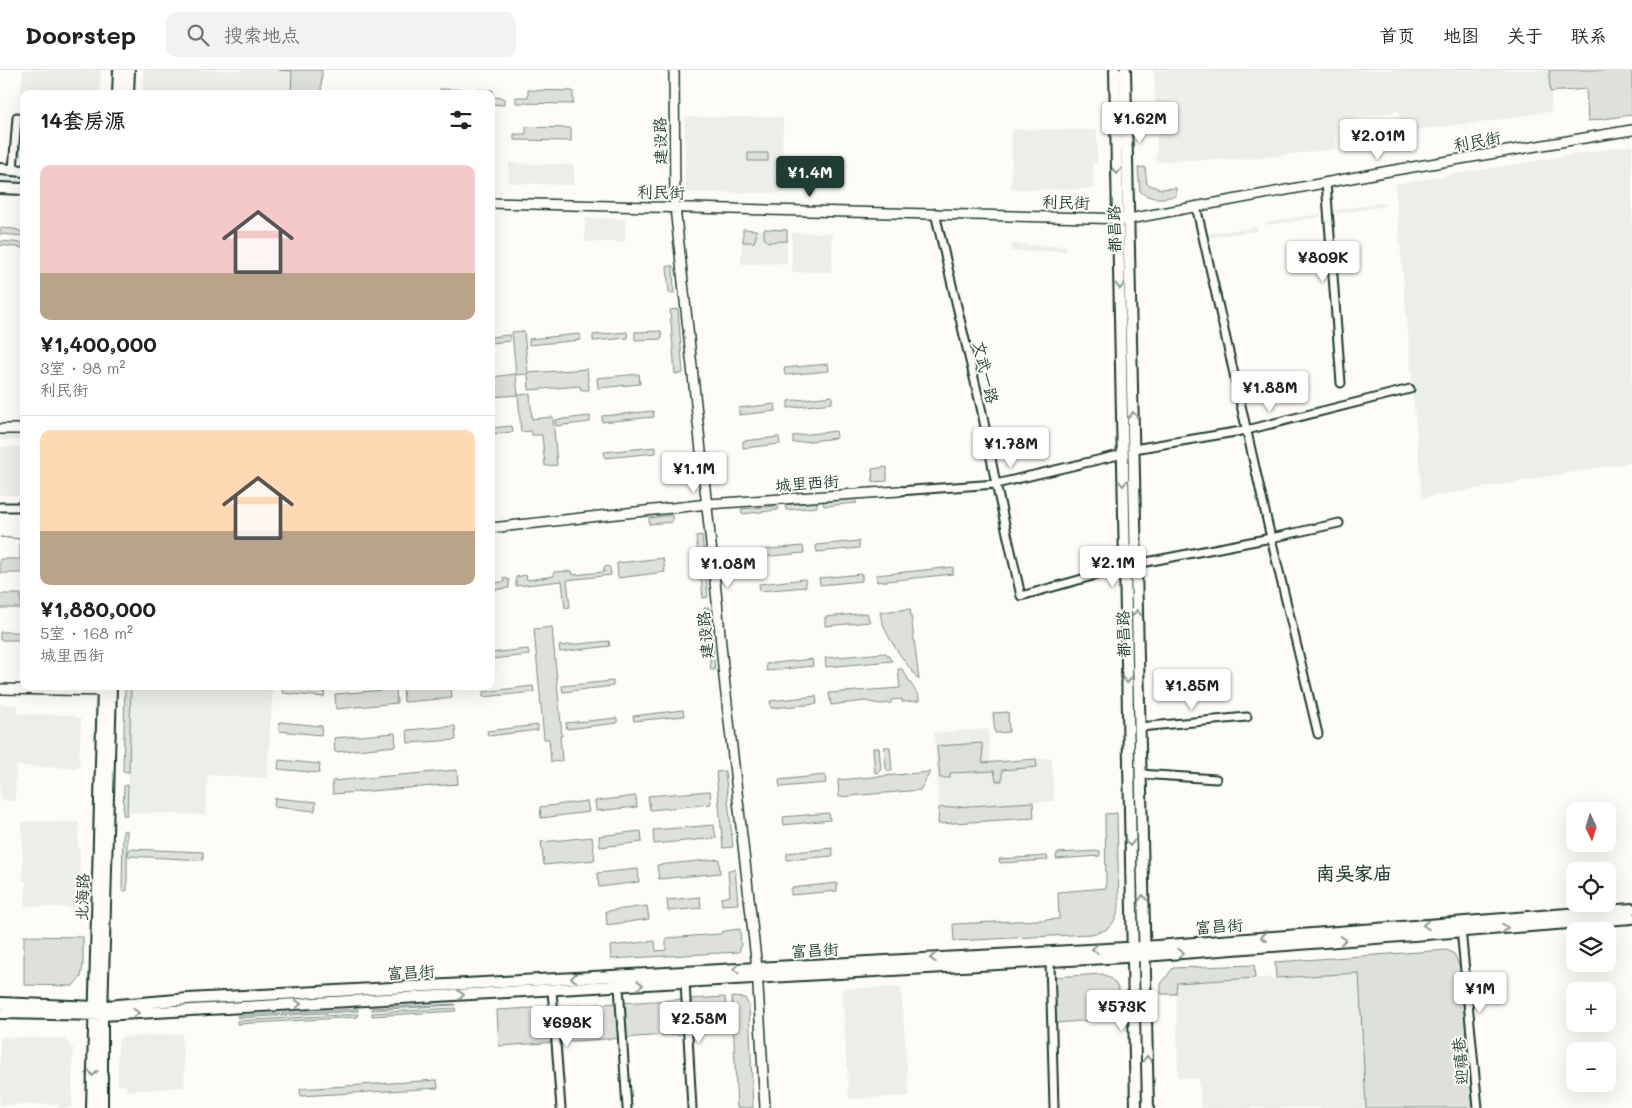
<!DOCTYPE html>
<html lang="zh">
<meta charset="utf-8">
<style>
:root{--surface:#fff;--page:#f2f2f2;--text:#202124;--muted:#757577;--line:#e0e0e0;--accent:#1f3d34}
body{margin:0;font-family:Mali,"LXGW WenKai TC",sans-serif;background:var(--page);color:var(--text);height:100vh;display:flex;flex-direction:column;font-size:19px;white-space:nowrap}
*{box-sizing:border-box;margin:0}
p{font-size:16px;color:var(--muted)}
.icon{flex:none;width:28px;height:28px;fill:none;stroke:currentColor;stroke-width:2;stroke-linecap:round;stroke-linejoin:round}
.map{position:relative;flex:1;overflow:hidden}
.drawer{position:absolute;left:20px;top:20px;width:475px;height:600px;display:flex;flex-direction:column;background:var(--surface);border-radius:10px;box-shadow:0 5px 20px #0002}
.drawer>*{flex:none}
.needle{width:32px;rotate:176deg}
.buttons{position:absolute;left:1566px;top:732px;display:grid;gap:10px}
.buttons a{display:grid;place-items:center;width:50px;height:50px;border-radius:10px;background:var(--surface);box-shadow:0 5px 20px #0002;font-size:25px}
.price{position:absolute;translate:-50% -42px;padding:0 11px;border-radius:5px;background:#fff;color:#222;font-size:16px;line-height:32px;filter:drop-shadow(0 1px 2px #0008)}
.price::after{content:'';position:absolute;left:50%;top:30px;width:15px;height:11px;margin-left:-8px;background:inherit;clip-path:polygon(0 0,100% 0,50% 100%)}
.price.active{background:var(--accent);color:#fff}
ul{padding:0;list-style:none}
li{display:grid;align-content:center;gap:10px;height:265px;padding:0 20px}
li+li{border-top:1px solid var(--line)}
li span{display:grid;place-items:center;height:155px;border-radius:10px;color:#555}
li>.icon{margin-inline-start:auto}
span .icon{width:90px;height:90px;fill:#fffc;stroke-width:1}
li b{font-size:21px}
h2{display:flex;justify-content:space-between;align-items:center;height:60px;padding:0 20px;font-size:21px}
header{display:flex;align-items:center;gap:30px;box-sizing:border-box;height:70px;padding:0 25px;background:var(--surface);border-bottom:1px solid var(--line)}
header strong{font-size:24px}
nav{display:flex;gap:28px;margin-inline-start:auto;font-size:18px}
.search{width:350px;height:45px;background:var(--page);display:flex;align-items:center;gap:12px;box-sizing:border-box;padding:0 18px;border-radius:10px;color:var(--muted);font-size:19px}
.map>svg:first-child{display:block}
</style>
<header>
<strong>Doorstep</strong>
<div class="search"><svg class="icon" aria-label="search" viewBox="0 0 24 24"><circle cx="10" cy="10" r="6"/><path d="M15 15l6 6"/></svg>搜索地点</div>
<nav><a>首页</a><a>地图</a><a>关于</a><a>联系</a></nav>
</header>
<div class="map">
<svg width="1632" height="1038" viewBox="0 0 1632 1038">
<rect width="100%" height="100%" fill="#fdfcf7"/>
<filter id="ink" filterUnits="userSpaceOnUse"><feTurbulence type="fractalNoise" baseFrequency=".02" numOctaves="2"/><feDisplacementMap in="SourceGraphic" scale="10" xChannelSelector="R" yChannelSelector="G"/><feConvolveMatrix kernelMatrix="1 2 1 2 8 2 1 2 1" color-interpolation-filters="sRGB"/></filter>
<g filter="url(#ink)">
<path fill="#eceee9" d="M23,0h78l-1,24h-76v63l-8,-1z
M143,0h179l-1,24h-178z
M1154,0h395l3,41 -73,12 -26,2 -52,7 -2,-21 -64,11 1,27 -89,10 -67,1 -23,2 -2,-4 2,-7z
M685,47h98l-1,76 -97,-1z
M1012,59l85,1v33h-4v24l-3,2h-79z
M1632,75v317l-210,36 -27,-314z
M509,93l65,2v20l-65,-2z
M0,95l24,2v27l-24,-1z
M1384,133l1,3 -54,8v-3z
M1321,144v3l-54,8v-3z
M585,148l40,1v23h-40z
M1257,157v4l-53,7 -1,-4z
M743,159l44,1v33l-46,1z
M792,163h40v39h-40z
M1012,174l54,2v5h-55z
M0,365h24v5h-24z
M0,377h24v48h-24z
M131,616h142l-6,92 -59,-3 -3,40 -78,-3z
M0,634l18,1v9l53,1 10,4 -2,49 -63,-2 -1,35 -15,-1z
M988,659l2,33 62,-4 2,43 -115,7 -5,-75z
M22,752h57l-1,27h2l-1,59 -54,-2 1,-25h-3z
M1460,897l13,141h-272l-2,-30h-21l-2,-95z
M901,917l8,109 -60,3 -7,-110z
M182,964l3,53 -59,4v-5l-8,-1v-43l4,-5z
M0,967l65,2 8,9 -1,60h-13l-1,-4 -58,1z"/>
<path fill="#dde0db" stroke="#7e8e88" d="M279,0h43l-1,24h-30l1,-23z
M1549,0h83v45l-44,6 -2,-32 -36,3z
M440,19l53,1v7l11,1v7l-13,-1v-10h-51z
M528,20l45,1v13l-57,-1v-6h12z
M526,57l45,1v13l-57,-1v-6h12z
M748,83h20v8h-20z
M1145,97l2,17 14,5 15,-1v8c-13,2 -25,5 -36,-5l-2,-23z
M0,158c8,1 21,-1 24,8l-24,-2z
M743,159l13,1v7l-2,5h-11z
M764,159l23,1v11l-19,1 -4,-4z
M0,171l24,2v5l-24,-3z
M667,196h6l1,27h-5z
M678,239l5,64 -8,1 -5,-64z
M524,261l4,42 59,-4 2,21h-8l-1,-4 -51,4 -1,-16 -12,1 2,20 12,-1 2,25 21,-2 4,48 -12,1 -3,-31h-10l-1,-4 -10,1 -3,-37 -27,2v-20l25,-3 -4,-42z
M661,261l1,8 -27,1v-8z
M627,262l1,6 -35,3v-6z
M580,264l1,6 -52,5v-6z
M509,265l1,6 -19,2v-6z
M828,294l1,7 -44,4 -1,-7z
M639,304l1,10 -42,4 -1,-10z
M832,326v7l-44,5v-7z
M775,334l1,7 -37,4v-7z
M653,341l1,6 -52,5v-6z
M590,346v6l-34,4 -1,-6z
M512,356l1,6 -22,2v-6z
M836,361l1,7 -44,5v-7z
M779,367l1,7 -37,4v-7z
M656,377v6l-51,5 -1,-6z
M887,397v14l-14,1 -1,-13z
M854,429l3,4 -33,3 -1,-5z
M817,432v5l-31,3 -1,-5z
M778,436v4l-36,4 -1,-5z
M672,445v7l-23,2v-6z
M702,465l6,62 -5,1 -7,-62z
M0,467l22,2v34h-22v-14h20v-20z
M859,471v7l-42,4 -1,-7z
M803,476l1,7 -43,4 -1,-7z
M663,488l2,14 -47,6 -1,-15z
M608,496l2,2 1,7 -44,5 3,27 -5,1 -3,-27 -46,5v-9l10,-2 1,5 27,-4v-4l18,-1 1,4 31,-3v-5z
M953,497v7l-76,8 -1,-7z
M862,504v7l-42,4 -1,-7z
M503,507l6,3v8l-18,2v-7l13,-1z
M805,509l1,8 -46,4 -1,-7z
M0,524h21v14h-21z
M709,537l6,63h-4l-7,-62z
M910,539l1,6 8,65c-14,-18 -36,-45 -39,-68z
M867,543l3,9 -45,4v-9z
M552,557l10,109h-2l2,25 -11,1 -2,-23h-5l-10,-110z
M0,562h21l-1,6 -2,2h-18z
M609,571l1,5 -50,6 -1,-6z
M528,579l1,6 -38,4v-6z
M886,583l6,8 -66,6 -1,-9z
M812,589l1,7 -46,5 -1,-7z
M898,599h4l17,28v4l-17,1v-3l-11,1v3l-11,1 -15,-3 -34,4 -2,-12 71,-5z
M613,611v5l-50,6 -1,-6z
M125,616h6l-2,86 -6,-1z
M283,616l42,2 -1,9 -42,-4z
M427,616h24l1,12 -48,4 -1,-14z
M533,616l1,6 -51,5v-5z
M396,619l1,14 -61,6 -1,-15z
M816,626l1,8 -46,4 -1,-7z
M683,640l1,6 -50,5 -1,-5z
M1008,642l1,20 -14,1 -2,-20z
M617,648v5l-50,6 -1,-6z
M280,652l42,4 -1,9 -42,-4z
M538,655v5l-50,6 -1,-5z
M455,656l1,14 -48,3 -1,-13z
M395,663l1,13 -61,6 -1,-14z
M982,673l1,20 53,-4 1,8 -35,3v11h-6l-2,-10 -44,2v5h-10l-3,-32z
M884,677h6l2,24h-4l-2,-3z
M873,678h6l2,21 -2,3 -4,1z
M279,690l41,4 -1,9 -41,-4z
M457,700l1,14 -125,10 -1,-13z
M725,701l8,76 -10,1 -7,-76z
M930,702l-10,18 -81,7 -1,-17z
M825,705l1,8 -46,4 -1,-7z
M128,715l-1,30h-4l1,-29z
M710,721l1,13 -61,6 -2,-14z
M636,726l1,11 -41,4 -1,-10z
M275,728l41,4 -1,9 -41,-4z
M587,731l2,11 -48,6 -1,-11z
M1033,732l1,16 -96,6 1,-16z
M829,743l1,7 -46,5 -1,-8z
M1117,743l2,94c-4,18 -11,25 -29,27l-136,7 -1,-17 106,-5 -1,-27 48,-4 -1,-74z
M714,755l2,13 -62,6 -1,-14z
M127,760v61l-5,-1 1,-59z
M641,761l1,11 -42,5 -1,-11z
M592,767l3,23 -51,5 -3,-23z
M832,778l1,8 -46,4v-7z
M129,779l74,3v8l-75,-4z
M1100,781v5l-44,3 1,-6z
M1047,786l1,4 -48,3 -1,-4z
M719,789l1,14 -61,6 -2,-14z
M638,799l1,13 -40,5 -2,-14z
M735,799l3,35 -16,1 -1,-7 9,-2 -2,-26z
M837,813v8l-46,4v-7z
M700,827l1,11 -33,3 -1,-11z
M647,836l2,13 -42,6 -1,-14z
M740,859l1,16 -2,7 -128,7 -1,-13 45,-5 1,10 10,-1v-12l54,-4 4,-3z
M24,866l59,1v27l-2,13 -8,9 -49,-1z
M1447,880l7,4 6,13 13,141h-107l-7,-135 -83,5 -1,-16z
M1254,895l1,13 -78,5 -1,11h-15v-10l12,-16z
M1103,904c20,9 18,26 19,44l-67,5 -1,-46z
M725,927l3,34 -229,15 -2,-36z
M732,927l13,1 4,8 4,102h-16z
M455,934v1l-83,5 -1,-2z
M455,938l1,3 -84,5v-3z
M358,939v2l-120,7 -1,-2z
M358,944v3l-121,7v-3z
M437,1010l1,8 -137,8 -1,-7z"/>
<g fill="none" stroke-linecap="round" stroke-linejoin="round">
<defs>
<path id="minor" d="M13,100l4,-53
M1326,112l15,201
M1196,136l75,332 47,196
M935,143l47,199 14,72 25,112 115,-32 135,-26 68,-15
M1134,379l113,-19 163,-41
M899,421l97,-7 127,-30
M0,437h24
M1140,657l107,-10
M1140,704l76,5
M1461,859l17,179
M1050,891l4,147
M685,912l7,126
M619,916l8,122
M552,920l9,118"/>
<path id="tertiary" d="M674,0l1,137 42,394 7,76 33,291 8,140
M491,133l638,16 260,-48 243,-41
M0,359h24
M491,458l217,-24 191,-13
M0,619l109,2"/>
<path id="secondary" d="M1115,0l21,1038
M1125,0l23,1038
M0,99l24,2
M0,118l24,1"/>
<path id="primary" d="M118,24l1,-24
M128,24l1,-24
M0,933l95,4 93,-8 956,-52 488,-38
M0,943l102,2 948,-54 94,-5 488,-38
M92,1038l11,-422
M102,1038v-93l9,-329"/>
</defs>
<use href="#minor" stroke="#1f3d34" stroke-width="11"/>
<use href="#tertiary" stroke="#1f3d34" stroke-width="12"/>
<use href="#secondary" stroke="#1f3d34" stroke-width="14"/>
<use href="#primary" stroke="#1f3d34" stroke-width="14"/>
<use href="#minor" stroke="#fdfcf7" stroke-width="7"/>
<use href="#tertiary" stroke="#fdfcf7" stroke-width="9"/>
<use href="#secondary" stroke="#fdfcf7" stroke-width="10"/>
<use href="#primary" stroke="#fdfcf7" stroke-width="10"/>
</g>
<defs><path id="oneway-chevron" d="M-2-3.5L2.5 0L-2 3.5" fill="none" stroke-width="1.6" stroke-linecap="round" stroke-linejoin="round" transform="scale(1.25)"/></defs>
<g stroke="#8e9c96">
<use href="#oneway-chevron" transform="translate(1117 101) rotate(89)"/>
<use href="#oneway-chevron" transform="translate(1120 216) rotate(89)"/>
<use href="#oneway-chevron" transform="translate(1133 345) rotate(-91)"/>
<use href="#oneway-chevron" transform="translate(1123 413) rotate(89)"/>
<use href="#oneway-chevron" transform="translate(1137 543) rotate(-91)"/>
<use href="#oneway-chevron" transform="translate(1127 610) rotate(89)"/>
<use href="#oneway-chevron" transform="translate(1130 773) rotate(89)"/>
<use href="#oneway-chevron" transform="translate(1143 828) rotate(-91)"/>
<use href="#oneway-chevron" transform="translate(1426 855) rotate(176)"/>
<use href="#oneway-chevron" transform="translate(1505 858) rotate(-4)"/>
<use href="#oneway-chevron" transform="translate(1264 867) rotate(176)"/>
<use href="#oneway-chevron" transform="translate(1343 870) rotate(-4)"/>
<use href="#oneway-chevron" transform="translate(1095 879) rotate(177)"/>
<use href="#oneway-chevron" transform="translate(1181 883) rotate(-4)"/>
<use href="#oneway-chevron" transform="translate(933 888) rotate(177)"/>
<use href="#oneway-chevron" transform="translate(736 899) rotate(177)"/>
<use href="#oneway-chevron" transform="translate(574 908) rotate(177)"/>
<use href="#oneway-chevron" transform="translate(640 915) rotate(-3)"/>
<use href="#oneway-chevron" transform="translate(461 925) rotate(-3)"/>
<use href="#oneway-chevron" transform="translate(298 934) rotate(-3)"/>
<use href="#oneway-chevron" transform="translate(136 943) rotate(-3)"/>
<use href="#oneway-chevron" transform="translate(1147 989) rotate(-91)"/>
<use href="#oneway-chevron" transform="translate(93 1003) rotate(92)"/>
</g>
</g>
<g text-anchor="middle" stroke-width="4" stroke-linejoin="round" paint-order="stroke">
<g font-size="16" fill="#1f3d34" stroke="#fdfcf7">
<text transform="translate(660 71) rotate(-91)" y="6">建设路</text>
<text transform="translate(1477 71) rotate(-10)" y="6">利民街</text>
<text transform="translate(661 122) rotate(1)" y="6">利民街</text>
<text transform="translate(1066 132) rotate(2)" y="6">利民街</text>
<text transform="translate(1114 159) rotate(-91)" y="6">都昌路</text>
<text transform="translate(986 302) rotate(77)" y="6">文武一路</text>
<text transform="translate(807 413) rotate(-4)" y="6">城里西街</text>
<text transform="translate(1123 564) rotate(-91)" y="6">都昌路</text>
<text transform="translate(705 565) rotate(-95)" y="6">建设路</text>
<text transform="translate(82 827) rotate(-88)" y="6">北海路</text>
<text transform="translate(1219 856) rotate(-4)" y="6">富昌街</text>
<text transform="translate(815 880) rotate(-3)" y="6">富昌街</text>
<text transform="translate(411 902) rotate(-3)" y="6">富昌街</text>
<text transform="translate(1460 991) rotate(-95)" y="6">迎禧巷</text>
</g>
<g font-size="19" font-weight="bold" fill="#1f3d34" stroke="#fdfcf7">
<text x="1354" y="810">南吴家庙</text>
</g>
</g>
</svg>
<div class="buttons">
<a><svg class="needle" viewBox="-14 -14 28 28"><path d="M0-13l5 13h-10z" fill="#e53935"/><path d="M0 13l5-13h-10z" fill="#757577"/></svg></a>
<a><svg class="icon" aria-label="locate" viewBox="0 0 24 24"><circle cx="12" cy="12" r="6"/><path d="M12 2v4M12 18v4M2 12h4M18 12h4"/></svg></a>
<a><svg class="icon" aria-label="layers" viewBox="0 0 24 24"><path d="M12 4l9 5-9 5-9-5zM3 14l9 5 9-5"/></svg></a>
<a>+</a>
<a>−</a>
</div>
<b class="price" style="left:1140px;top:74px">¥1.62M</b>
<b class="price" style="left:1378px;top:91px">¥2.01M</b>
<b class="price active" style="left:810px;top:128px">¥1.4M</b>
<b class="price" style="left:1323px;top:213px">¥809K</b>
<b class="price" style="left:1270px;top:343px">¥1.88M</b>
<b class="price" style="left:1011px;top:399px">¥1.78M</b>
<b class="price" style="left:694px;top:424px">¥1.1M</b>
<b class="price" style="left:1113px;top:518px">¥2.1M</b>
<b class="price" style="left:728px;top:519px">¥1.08M</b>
<b class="price" style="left:1192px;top:641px">¥1.85M</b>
<b class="price" style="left:1480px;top:944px">¥1M</b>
<b class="price" style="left:1122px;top:962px">¥573K</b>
<b class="price" style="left:699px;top:974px">¥2.58M</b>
<b class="price" style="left:567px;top:978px">¥698K</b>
<section class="drawer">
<h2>14套房源<svg class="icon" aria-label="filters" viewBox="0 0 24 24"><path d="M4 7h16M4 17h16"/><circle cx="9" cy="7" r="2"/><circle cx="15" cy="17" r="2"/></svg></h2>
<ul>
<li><span style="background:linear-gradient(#f6c9c9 70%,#b9a48a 0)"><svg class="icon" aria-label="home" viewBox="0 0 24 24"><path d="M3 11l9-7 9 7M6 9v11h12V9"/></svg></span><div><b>¥1,400,000</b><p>3室 · 98 m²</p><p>利民街</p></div></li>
<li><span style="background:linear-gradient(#ffd9b3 65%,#b9a48a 0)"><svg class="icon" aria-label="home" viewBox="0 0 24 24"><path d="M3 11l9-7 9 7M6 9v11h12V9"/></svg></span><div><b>¥1,880,000</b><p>5室 · 168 m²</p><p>城里西街</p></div></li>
</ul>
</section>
</div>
